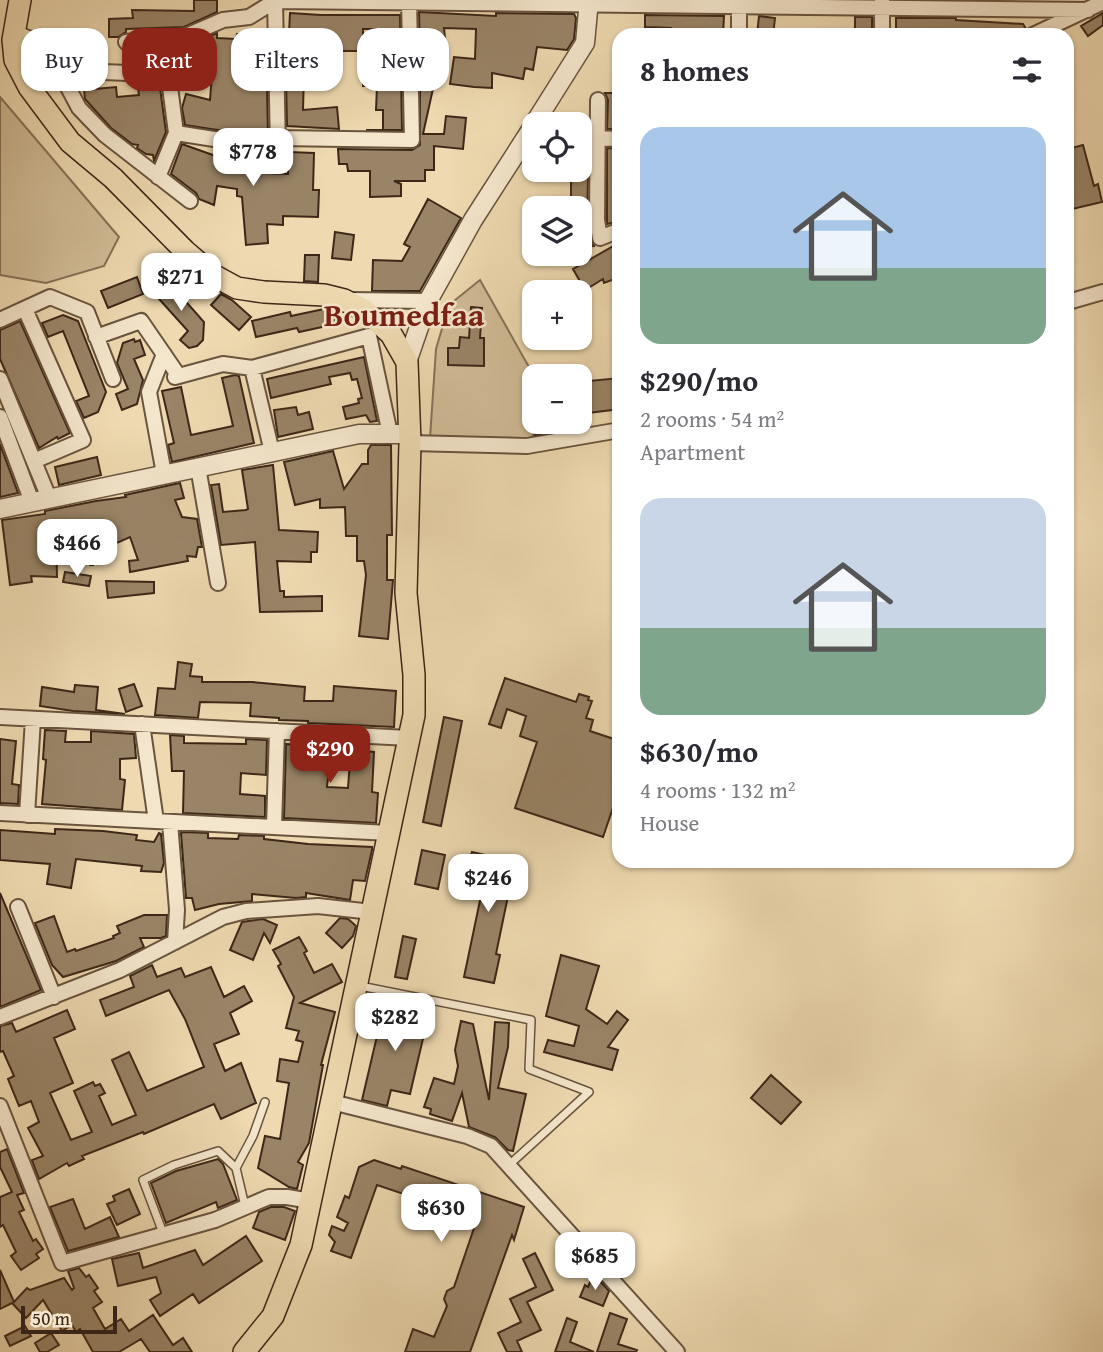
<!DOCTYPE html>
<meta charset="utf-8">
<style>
:root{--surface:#fff;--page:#f7f7f7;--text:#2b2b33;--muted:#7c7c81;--accent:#8f2418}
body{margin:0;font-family:"Gentium Book Plus",serif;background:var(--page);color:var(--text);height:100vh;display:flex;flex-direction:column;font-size:26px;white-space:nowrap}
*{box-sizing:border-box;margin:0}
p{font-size:23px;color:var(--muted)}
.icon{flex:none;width:38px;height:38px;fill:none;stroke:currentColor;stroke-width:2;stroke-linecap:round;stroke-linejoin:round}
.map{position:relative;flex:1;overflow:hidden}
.details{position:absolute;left:612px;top:28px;width:462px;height:840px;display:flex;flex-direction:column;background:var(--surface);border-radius:21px;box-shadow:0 2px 5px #0004}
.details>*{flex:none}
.guide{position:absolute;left:21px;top:28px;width:486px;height:63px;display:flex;gap:14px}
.tools{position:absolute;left:522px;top:112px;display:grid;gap:14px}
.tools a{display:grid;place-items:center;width:70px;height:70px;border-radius:14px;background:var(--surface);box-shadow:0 2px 5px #0004;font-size:35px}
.scale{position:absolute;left:21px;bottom:18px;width:96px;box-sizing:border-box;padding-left:7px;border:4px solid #3d2718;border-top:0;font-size:19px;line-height:24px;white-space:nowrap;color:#3d2718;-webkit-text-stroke:5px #f4e6cc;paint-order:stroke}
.price{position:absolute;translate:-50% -60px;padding:0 16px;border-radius:14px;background:#fff;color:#222;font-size:23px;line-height:46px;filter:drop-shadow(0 2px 4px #0008)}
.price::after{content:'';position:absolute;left:50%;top:42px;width:21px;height:16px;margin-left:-10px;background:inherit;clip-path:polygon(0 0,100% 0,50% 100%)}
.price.current{background:var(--accent);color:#fff}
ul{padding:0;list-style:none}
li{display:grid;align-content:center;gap:14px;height:371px;padding:0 28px}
li span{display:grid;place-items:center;height:217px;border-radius:21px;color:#555}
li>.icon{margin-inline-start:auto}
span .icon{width:126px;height:126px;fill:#fffc;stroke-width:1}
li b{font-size:30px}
h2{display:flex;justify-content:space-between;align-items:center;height:84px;padding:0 28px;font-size:30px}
.pill{padding:0 24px;border-radius:21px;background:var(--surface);box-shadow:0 2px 5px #0004;font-size:24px;line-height:63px}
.pill.current{background:var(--accent);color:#fff}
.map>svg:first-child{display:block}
</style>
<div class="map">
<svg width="1103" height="1352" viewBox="0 0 1103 1352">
<rect width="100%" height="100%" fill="#eed9b0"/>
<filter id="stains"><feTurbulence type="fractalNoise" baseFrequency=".00286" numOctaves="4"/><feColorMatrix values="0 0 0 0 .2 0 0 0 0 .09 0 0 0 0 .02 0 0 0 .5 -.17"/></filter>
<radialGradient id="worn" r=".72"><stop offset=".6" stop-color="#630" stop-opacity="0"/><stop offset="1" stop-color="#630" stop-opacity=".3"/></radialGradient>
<path fill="#d0bb96" stroke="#867157" stroke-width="2" d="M0,97l119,140 -15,29 -58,17 -46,-8z
M480,280l54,96 -1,61 -12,3 -91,-2 6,-89 13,-44z"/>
<path fill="#998467" stroke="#3d2718" stroke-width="2" fill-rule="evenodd" d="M194,0h23v12l-33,15 -58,2v3l-8,5h-9v-18l24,-1 -1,-8 62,1z
M419,12l77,4v-3l78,1 2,4 -2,21 -7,11 -30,-3 -4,23 -8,-2 -2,11 -31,-6v15l-18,-1 -24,-3 4,-27 21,2 1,-30 -32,-1 2,20h-4l-19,86h21l2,-18 20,2 -3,31 -29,-3v24h-9v11h-31l7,3v12l-31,1v-26h-22l-1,-7h-8l-1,-15 74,1 8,-5v-76h3l3,-22h-6z
M290,13l31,2h79l2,115h-36h17v-20h-7l1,-24h-14v-15h3l-3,-15 26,-5v-22h-26v22h-35l-1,23 -23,-1 -1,37 34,-3 2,22 -52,-3 -2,-93h4z
M1103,13v12l-15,11 -7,-10z
M645,15l79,1 -1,19h-52v-7l-26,-1z
M759,16l16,2 -2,17h-16z
M855,17h17v18h-17z
M896,18h60v2l67,4 3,5 -3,6h-127z
M217,33v5l19,1 1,-5h29l2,104 -83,-13 -3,-17 4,-14 24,6 2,-26 -29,2v6h-4l-3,-9 -5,-3 -30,-5v-4l41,-3v7l30,-2 2,-21h-18z
M142,85l18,3 6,44 -12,29 -1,-6 -7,-1 -9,-6 1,-3 -6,-1 -21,-16 -26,-29 -1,-9 32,-3 1,10 22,-2 -1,-6h5z
M605,93h15v36h-13l1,-29z
M182,144l42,15 13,2 -1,3 29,2 -1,7 24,1 1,-22 25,1 -1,37h6l-1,27 -35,-1v9l-16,-1 1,19 -22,2 -4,-48 -5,-1v-7l-20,-3 -3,19 -15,-6 -3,-6 -25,-19z
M1083,145l11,41 4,-2 4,18 -34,8v-61z
M607,148l13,1v72l-13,3z
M571,178h17l-1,43 7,25 -15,1v-39h-8z
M428,199l33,19 -41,73h-48l1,-31 29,1 8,-14 -6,-3z
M335,232l19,3 -3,25 -19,-2z
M617,244l3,7v26l-16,6 -1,-4 -18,11 -12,-21z
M305,255h14l-1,27 -14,-1z
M137,277l6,17 -35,14 -7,-17z
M165,278l39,44 -1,18 -6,6 -8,2 -9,-8 8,-9 -37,-41z
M221,294l11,6 19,17 -12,13 -28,-25z
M471,307l11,1 -2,30h4v28l-36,-1v-17h11l1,-11 9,1z
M324,309l9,2 3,13 -37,8 -2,-4 -41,9 -4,-16 38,-9 1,4z
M63,315l15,6 28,71 -8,20 -14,6 -8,-17 13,-5 -26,-65 -15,6 -6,-14z
M20,321l50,112 -12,6 -1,-2 -18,11 -39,-89v-29z
M134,339l1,3 5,-2 5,15 -11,4 9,21 -6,24 -15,6 -6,-16 12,-5 -11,-26 6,-20z
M364,357l13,64 -7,1 -4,-7 -20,4 -3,-12 16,-4 -1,-4 4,-1 -5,-19 -5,1 -2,-7 -21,4 2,7 -60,14 -4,-19z
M235,375l4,1 15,67 -82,19 -4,-17 6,-2 -12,-52 19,-4 10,48 42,-9 -11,-48z
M620,378v31l-41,5v-32z
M296,407l2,8 11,-3 4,17 -35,8 -4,-27z
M545,422h39l1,4 -50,9 -2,-9 13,-2z
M0,444l18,49 -18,4z
M371,445h20l1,90h-5v45h6l-5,59 -29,-3 7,-61 -2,-14h-7v-25h-11l-1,-29 -25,1v-9l-25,6 -11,-43 49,-11 11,38 18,-25h6v-14z
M97,457l4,18 -42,10 -4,-18z
M273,465l6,65 39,2 -1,20h-6v10l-34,-1 3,30h4v6l38,-1v15l-62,1 -5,-70 -34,3 -10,-60 8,-1 4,28 23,-2 2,-1 -6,-39z
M180,483l4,15 -9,2 7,17 15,2 5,28h-4l-2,10 -9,-1 1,5 -58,11 -1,-11 9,-1 -8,-23 -27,12 -2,-22h-3l-5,38h-3l-6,-39 -6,1v-2l-22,3 1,49 -26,-1 1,6 -22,3 -8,-65 43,-6v-3l51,-10 30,-4 -1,-2z
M65,572l26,4 -2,10 -26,-4z
M106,581l48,1v11l-46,5z
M178,662l14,2 -2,12 12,1v5h50l53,5 -1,14h29l1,-15 62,5 -2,36 -86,-4v-2l-29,-1v-2l-29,-2 1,-13 -51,-1 -2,16 -43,-3 3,-27 17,1z
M505,678l71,24 3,-8 10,3 -1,3 4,1 -6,17 7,2 -3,11 30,10v46l-17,50 -88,-29 22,-66 -17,-6 6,-20 -19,-7 -6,19 -12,-4z
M134,684l8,22 -16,6 -7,-23z
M75,685l23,2 -2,23 29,4 -52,-3 -33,-5 2,-19 32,5z
M444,717l18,4 -21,105 -18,-4z
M45,730l21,1 -1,11h26v-11l43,3 2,24 -16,1v20l5,1 -3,30 -80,-6 4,-44 -3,-1z
M170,735l14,1v7l62,1v-5l21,1 -1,35 -25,-2 -1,21 25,2v21l-82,-4 1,-42h-12z
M0,739l16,2 -4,43 7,1 -1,19 -18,-1z
M286,744l88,8 -2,40 6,1 -2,30 -92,-5zM330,759l20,2 -2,27 -21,-1z
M55,829l48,2 34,4 -1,5 18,2 5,-9 2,1 3,29 -3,9 -20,-1 1,-5 -66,-7 -5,29 -24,-4 3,-20 -50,-4v-30l55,4z
M183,832l25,1v5l30,1 1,-4 25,1v3l44,5 64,3v3l-7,31 -12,-1 -3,20 -44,-7v4l-10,1 -44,-4v7l-33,3 -24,6 -3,-12h-6l-5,-65z
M422,850l23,5 -7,34 -23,-5z
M472,852l43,10 -19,92 4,1 -6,28 -30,-6 18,-86h-3v-10l-14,-4z
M0,893l41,97 -41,17z
M144,915h23l-1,21 -5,2h-21l4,9 -28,14 -53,16 -11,-12 -17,-42 19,-7 13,36 8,-3 1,2 38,-13 -1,-2 7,-3 -3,-7z
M340,918l8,1 8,7 -3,10 -11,12 -16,-15z
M263,919l14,6 -7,18 -6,-10 -11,27 -23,-10 12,-28z
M403,936l13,3 -9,40 -12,-2z
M299,937l8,14 -3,2 10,20 18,-9 10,18 -42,21 35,9 -14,53h2l-14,78 -11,19 5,3 -6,24 -8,-2 -31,-19 7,-32 15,3 9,-56 -12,-2 3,-22 18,3 5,-20 -7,-2 3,-9 -13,-3 8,-31 -16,-31 3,-2 -8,-14z
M561,955l38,11 -13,43 21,15 10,-13 11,9 -20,27 10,3 -6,20 -68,-18 4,-12 26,6 5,-20 -33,-10z
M152,965l5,12 24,-9 4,9 26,-10 13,30 20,-11 8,15 -22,12 9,21 -25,10 11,27 16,-8 15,40 -35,16 -7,-15 -70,30 -1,-2 -61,24 2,3 -15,7 -2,-3 -28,16 -7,-19 11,-4 -15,-28 11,-6 -8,-21 -12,5 -11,-27 6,-3 -11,-25 -3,1v-26l12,-3 4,9 51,-22 8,19 -21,9 19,45 -23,10 21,47 21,-8 -18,-41 19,-9 2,4 5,-2 5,9 -6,3 13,29 24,-10 -24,-55 17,-8 18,39 57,-24 -19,-48 -16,-29 -63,26 -6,-16 34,-13 -4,-11z
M385,1002l44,11 -19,81 -19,-4 -4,16 -25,-6z
M461,1021l12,3 16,76 6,-78 14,1 -1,24 -10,41 28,6 -13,57 -5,-1 -13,-13 -26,-10 -7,-34 -10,28 -22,-7 1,-5 -7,-2 10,-29 20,6 4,-18 -3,-16z
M771,1075l30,27 -20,22 -30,-26z
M7,1149l17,44 -7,2 7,15 -5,2 14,29 3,-2 7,10 -7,5 3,4 -18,12 -10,-14 5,-4 -13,-27 -3,2v-30l12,-5 -12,-25v-15z
M218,1159l5,5 14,36 -19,8 -2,-6 -50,21 -15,-40 25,-12z
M374,1160l27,9 1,-3 122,41 -10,33 -2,-5 -42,117h-65l8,-23 21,8 13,-31 -3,-7 3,-8 7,-4 20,-59 -70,-25 3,-8 -30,-10 -26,73 -20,-7 4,-9 -6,-7 3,-9 12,5 4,-8 -11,-6 8,-21 4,2 10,-31z
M129,1189l11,25 -23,11 -10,-21 8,-3 -2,-5z
M73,1199l12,30 25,-12 9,20 -51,14 -18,-44z
M271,1207h13l11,4 -10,29 -32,-12 6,-16z
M246,1236l16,25 -63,42 -6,-9 -33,22 -10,-16 11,-7 -5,-16 -38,9 -6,-27 27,-6 4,15 52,-18 8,15z
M535,1253l18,37 -26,12 14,28 -24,11 5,11h-15l-9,-19 23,-11 -11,-23 26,-12 -13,-28z
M79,1268l7,9 3,-2 9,13 -4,3 8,11 -9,6 12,21 16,-10 8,12 24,-16 20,30 10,-7 9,14h-42l-9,-13 -22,13h-26l-13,-23 -4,3 -4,-7 -10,6 -19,-31 -17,18 -14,-15 -12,6v-39l14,32 13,-14 3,2 34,-12 8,12 2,-2 -6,-17z
M592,1278l8,3 9,10 -6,15 -23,-9 5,-12 3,2z
M610,1313l17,6 -9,25 19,6 -1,2h-39z
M567,1318l10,4 -7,20 24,10h-39z
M25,1326l6,10 -21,10 -5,-10z
M51,1333l8,12 -12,7h-7l-5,-9z"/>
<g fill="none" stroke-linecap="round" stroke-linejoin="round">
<defs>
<path id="service" d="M360,986l171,34 -2,49 60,23 -80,73
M245,1206l-9,-38 17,-32 12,-34
M163,1233l-20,-53 31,-15 44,-14 18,17"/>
<path id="minor" d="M14,32l32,14 33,62 26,27 85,66
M739,35v-29
M882,35v-34
M1033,35l70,-33
M126,42l60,-6 37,-16 26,-3 26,-16 813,9
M59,70l68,3 42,6 7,54 -18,44
M598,100l-1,120 3,18 20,-8
M176,133l102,16 -3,-149
M278,138l134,2 -3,-140
M597,138l23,1
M349,300l79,1
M1068,302l35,-10
M25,309l58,131 -49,21
M0,320l50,-23 37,15 26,67
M96,337l45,-16 35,51 -1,5 48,-13 29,4 117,-32 21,98
M164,354l-15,38 15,82
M252,368l20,84
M0,379l49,119
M0,417l32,85
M410,443l117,3 93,-16
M198,467l20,116
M0,717l409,21
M142,724l14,97
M0,813l389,20
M27,815l6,-96
M170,822l7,88 -2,32
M274,827l3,-96
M18,907l36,90
M0,1017l120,-47 103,-53 23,-6 72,-5 54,6
M332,1102l135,34 24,10 186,206
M0,1106l62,157 153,-43 54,-23h18l24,4"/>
<path id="tertiary" d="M534,124l51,-81 4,-43
M407,362l21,-61 45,-81 61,-95
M0,509l359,-75h51"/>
<path id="primary" d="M20,0l-7,40 2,20 14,27 41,55 43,36 72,73 28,24 24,13 27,4 60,3 20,5 20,10 27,24 16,28 3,81 -4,150 8,82v40l-113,530 -28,71 -29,36"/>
</defs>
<use href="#service" stroke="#69543e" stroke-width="10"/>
<use href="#minor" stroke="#69543e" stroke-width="18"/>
<use href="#tertiary" stroke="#69543e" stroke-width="21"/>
<use href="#primary" stroke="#3d2718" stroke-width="24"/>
<use href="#service" stroke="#f4e6cc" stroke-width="7"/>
<use href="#minor" stroke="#f4e6cc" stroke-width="14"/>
<use href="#tertiary" stroke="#f4e6cc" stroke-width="18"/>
<use href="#primary" stroke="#eed9b0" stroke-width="21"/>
</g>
<g text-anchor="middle" stroke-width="5" stroke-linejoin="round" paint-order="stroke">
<g font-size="32" font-weight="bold" fill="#7a1f14" stroke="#f4e6cc">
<text x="404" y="326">Boumedfaa</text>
</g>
</g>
<rect width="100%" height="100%" filter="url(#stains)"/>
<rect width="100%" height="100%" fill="url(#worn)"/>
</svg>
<div class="tools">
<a><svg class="icon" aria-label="locate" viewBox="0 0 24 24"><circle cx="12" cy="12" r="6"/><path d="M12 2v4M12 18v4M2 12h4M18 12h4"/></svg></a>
<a><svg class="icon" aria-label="layers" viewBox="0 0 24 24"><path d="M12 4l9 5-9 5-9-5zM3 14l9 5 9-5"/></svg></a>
<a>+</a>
<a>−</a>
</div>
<div class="scale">50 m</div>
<b class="price" style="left:253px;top:188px">$778</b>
<b class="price" style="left:181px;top:313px">$271</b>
<b class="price" style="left:77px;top:579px">$466</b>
<b class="price current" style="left:330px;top:785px">$290</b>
<b class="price" style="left:488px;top:914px">$246</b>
<b class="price" style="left:395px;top:1053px">$282</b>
<b class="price" style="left:441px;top:1244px">$630</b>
<b class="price" style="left:595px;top:1292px">$685</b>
<div class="guide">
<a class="pill">Buy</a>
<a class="pill current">Rent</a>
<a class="pill">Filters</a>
<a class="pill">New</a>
</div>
<section class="details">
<h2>8 homes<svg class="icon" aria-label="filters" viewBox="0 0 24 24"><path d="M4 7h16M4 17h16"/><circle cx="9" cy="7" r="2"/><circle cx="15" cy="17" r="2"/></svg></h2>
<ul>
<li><span style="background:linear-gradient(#a9c7e8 65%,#7fa58c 0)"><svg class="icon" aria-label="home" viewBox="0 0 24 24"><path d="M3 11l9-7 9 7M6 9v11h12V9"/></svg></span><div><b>$290/mo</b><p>2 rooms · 54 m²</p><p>Apartment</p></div></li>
<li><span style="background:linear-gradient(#c9d6e8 60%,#7fa58c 0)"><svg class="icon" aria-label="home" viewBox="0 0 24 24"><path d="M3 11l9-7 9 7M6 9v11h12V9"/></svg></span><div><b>$630/mo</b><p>4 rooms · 132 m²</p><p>House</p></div></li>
</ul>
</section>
</div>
